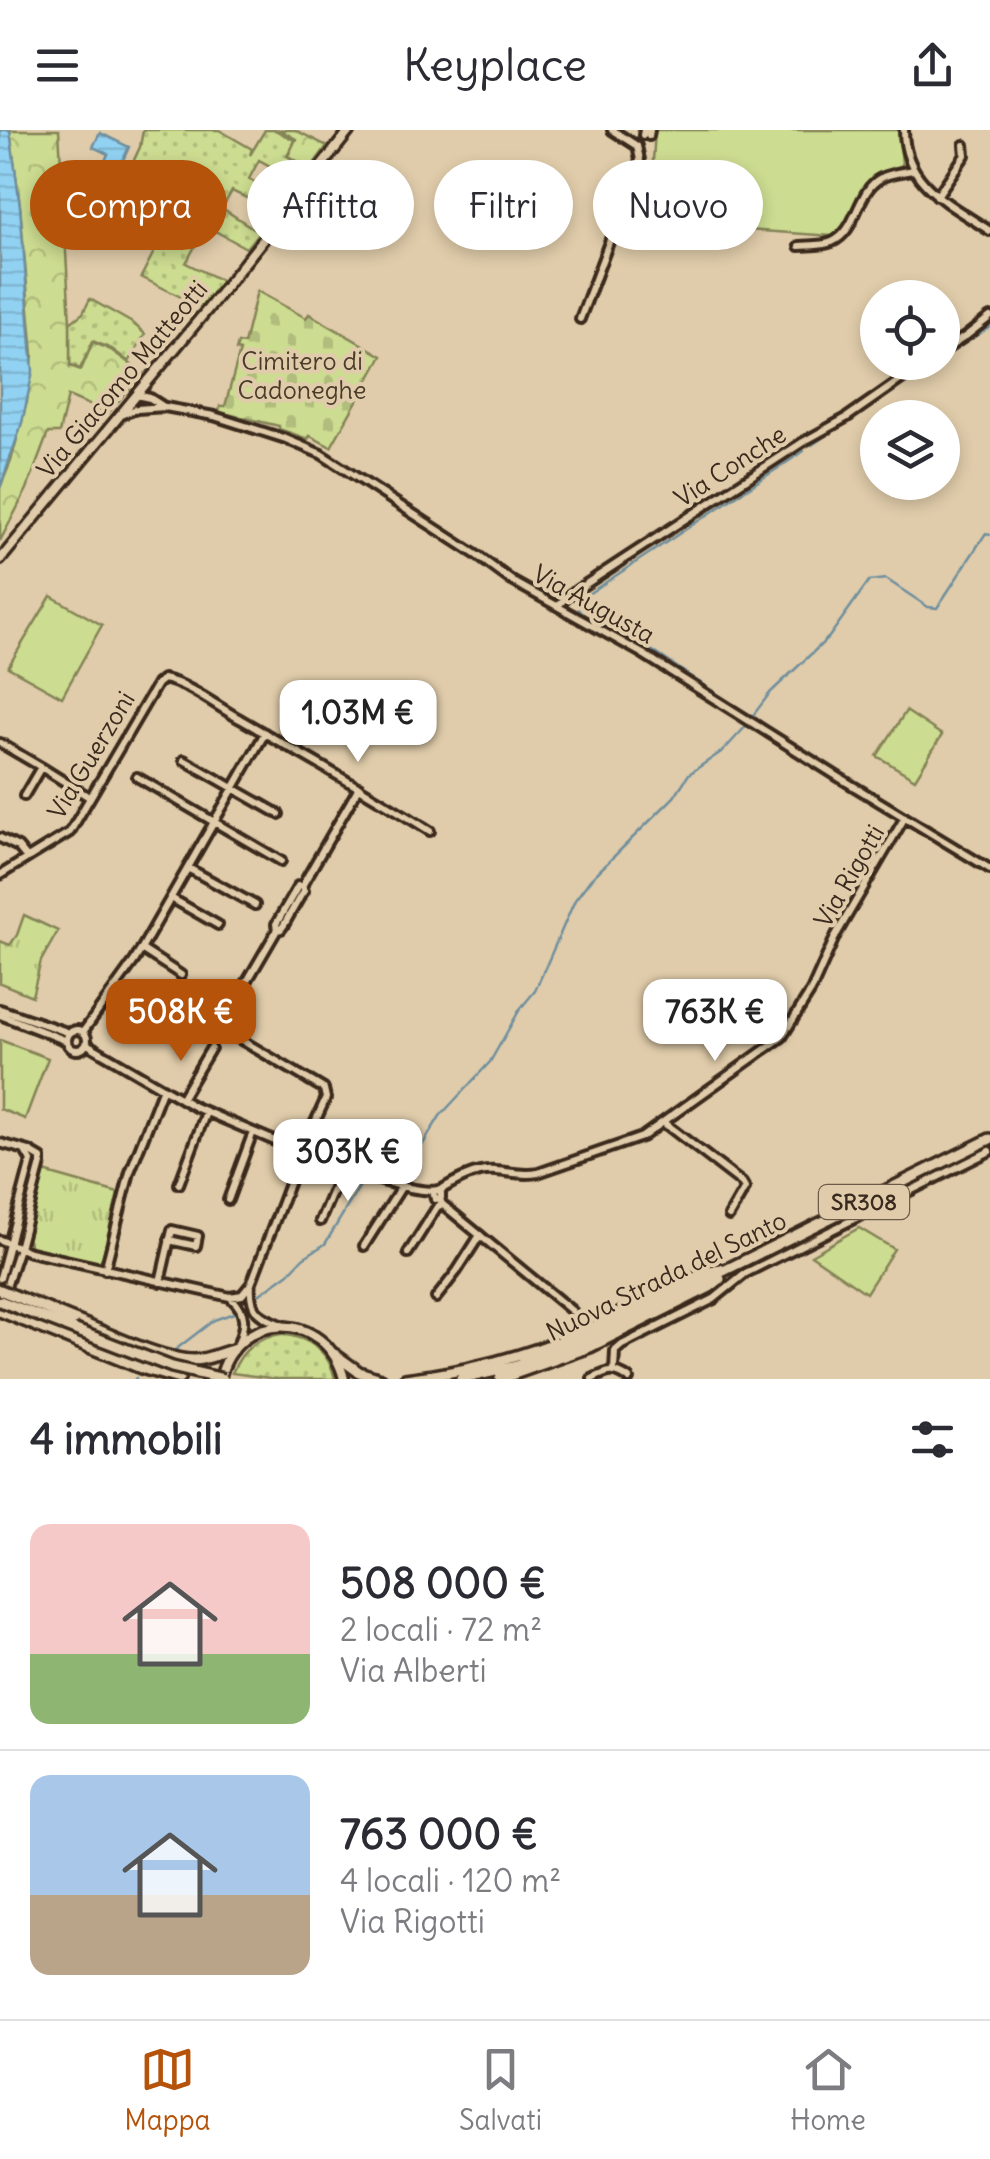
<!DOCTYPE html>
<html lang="it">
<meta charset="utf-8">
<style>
:root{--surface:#fff;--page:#f2f2f3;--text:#2b2b33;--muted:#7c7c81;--line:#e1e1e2;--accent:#b45309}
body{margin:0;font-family:Delius,sans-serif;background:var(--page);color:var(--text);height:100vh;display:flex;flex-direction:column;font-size:38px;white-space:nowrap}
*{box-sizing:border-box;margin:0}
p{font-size:32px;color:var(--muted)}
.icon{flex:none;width:55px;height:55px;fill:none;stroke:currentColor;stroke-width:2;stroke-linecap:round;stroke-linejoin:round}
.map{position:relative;height:1249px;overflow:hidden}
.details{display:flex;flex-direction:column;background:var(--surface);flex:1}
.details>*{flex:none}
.hud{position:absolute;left:30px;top:30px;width:930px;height:90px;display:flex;gap:20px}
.controls{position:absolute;left:860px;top:150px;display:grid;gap:20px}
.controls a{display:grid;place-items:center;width:100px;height:100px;border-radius:50%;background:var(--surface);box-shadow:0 5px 15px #0003;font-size:50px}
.price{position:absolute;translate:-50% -85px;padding:0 22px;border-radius:20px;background:#fff;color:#222;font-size:32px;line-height:65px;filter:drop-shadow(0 2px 5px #0008)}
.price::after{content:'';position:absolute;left:50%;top:60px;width:30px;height:22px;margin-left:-15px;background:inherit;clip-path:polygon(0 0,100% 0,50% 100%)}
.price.active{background:var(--accent);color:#fff}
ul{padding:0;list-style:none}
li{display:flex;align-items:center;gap:30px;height:250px;padding:0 30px}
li+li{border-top:2px solid var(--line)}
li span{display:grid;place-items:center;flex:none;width:280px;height:200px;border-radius:20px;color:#555}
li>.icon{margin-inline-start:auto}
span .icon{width:120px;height:120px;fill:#fffc;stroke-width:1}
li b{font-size:42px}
h2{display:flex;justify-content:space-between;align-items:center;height:120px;padding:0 30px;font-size:42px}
.tag{padding:0 35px;border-radius:45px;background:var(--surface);box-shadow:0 5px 15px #0003;font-size:35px;line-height:90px}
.tag.active{background:var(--accent);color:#fff}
header{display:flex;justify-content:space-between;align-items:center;height:130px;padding:0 30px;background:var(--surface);font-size:45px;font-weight:600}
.menu{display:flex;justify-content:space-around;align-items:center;height:140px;border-top:2px solid var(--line);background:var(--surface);font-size:28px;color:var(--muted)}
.menu a{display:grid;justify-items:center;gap:5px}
.menu .active{color:var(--accent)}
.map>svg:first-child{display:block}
</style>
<header><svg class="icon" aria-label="menu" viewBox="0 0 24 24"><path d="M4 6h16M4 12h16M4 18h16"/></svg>Keyplace<svg class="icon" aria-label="share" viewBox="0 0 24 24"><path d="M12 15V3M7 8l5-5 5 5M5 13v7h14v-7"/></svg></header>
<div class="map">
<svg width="990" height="1249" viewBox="0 0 990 1249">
<defs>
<pattern id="grass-dots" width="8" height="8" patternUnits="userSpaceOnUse" patternTransform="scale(2.5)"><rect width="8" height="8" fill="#ccdc90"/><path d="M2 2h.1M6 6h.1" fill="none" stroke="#b0bd7c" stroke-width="1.8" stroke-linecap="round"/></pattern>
<pattern id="forest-crowns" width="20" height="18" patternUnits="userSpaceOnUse" patternTransform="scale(2.5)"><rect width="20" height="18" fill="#ccdc90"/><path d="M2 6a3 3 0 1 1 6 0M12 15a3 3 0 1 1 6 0" fill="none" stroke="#b0bd7c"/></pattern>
<pattern id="cemetery-stones" width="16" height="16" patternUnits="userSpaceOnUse" patternTransform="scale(2.5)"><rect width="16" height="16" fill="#ccdc90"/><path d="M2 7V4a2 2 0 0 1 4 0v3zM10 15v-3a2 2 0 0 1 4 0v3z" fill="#b0bd7c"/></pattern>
<pattern id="park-tufts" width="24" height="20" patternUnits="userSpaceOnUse" patternTransform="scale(2.5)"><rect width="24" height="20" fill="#ccdc90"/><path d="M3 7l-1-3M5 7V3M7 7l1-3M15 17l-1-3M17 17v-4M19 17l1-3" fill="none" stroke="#b0bd7c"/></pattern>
<pattern id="water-rules" width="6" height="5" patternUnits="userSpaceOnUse" patternTransform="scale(2.5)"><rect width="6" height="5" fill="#91d2f3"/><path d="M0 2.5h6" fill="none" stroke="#7eb4d0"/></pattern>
</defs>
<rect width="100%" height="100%" fill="#e0ccaa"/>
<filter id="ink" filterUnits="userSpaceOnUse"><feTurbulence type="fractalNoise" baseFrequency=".01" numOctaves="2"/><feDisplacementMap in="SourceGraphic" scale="20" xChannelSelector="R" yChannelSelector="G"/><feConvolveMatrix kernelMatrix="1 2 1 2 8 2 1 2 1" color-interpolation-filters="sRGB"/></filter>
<g filter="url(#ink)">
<path fill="url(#grass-dots)" stroke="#848357" stroke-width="2.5" d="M143,0h76l33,19 -2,6 15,-25h10l19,10 -7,16 15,9 -8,14 -35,-19 -10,19 16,9 -8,15 -25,-12 -10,17 37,24 -13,16 -40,-22 -20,37 36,18 -21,26 -60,-30 16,-31 -31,-18 19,-41 -17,-14 12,-26z
M90,169l44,25 11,10 -16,28 -17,-13 -19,-8 -13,28 -10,-5v-41l13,-10z
M280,1204c28,3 49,16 55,45h-58l-45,-6c10,-23 23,-34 48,-39z"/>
<path fill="url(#forest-crowns)" stroke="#848357" stroke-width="2.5" d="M10,0h49l11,192v44l11,4 12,-28 18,8 32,23 -35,40 -40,-17 -9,37h-11l-21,56 -27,52v-53l11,-27 16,-59 6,-47 -13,-149z
M280,0h15l32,16 -27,37 -6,-4 9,-15 -15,-8 8,-17z"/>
<path fill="url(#cemetery-stones)" stroke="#848357" stroke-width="2.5" d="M257,161l49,27 3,-4 73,42 -51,91 -21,-11 -2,3 -29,-10v-3l-60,-14 1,-6h5l15,-55 -4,-1 2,-7 6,1z"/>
<path fill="url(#park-tufts)" stroke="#848357" stroke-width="2.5" d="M24,785l34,16 -17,30 -9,35 -32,-13v-42l10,4 7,-10z
M44,1042l74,21 -15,63 -3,5 -5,1 -64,-16 -4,-7z"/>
<path fill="#ccdc90" stroke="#848357" stroke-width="2.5" d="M655,0h244l3,35 -30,14 -31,51 -9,6 -169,-12 -9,-6 -4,-10z
M51,466l51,29 -40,72 -54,-30z
M906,581l36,24 -27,44 -38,-23z
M0,910l48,18 -23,61 -25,-10z
M859,1098l35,21 -28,44 -55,-38z"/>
<path fill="url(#water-rules)" stroke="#6f8f9e" stroke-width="2.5" d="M0,0h10l10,76 13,165 -11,52 -22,65z
M100,3l29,14 -13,28 -14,-7 6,-14 -15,-7z"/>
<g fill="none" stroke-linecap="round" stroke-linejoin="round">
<path stroke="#6f8f9e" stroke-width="2.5" d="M942,228l48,-31
M812,315l124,-83
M751,587l-104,-70 -63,-32 -5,-5v-10l225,-149
M751,588l19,-25 59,-56 40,-56 17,-2 42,28 9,1 47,-72 2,-3 4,2
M369,1041l30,6 10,-10 31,-51 50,-54 30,-53 15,-18 40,-91 15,-20 84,-83 15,-23 35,-24 24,-26
M256,1167l33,-24 14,-15 22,-14 37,-62
M175,1220l39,-30 20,-7
M135,1249l1,-1"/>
<defs>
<path id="minor" d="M904,0c0,55 46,74 86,101
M643,5l1,-5
M649,6l1,-6
M937,66l28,-41 -1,-10
M799,116c11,-1 23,0 33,-4 26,-11 24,-51 49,-64 9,-5 22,-6 32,-8
M580,189l60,-159 -3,-14 -25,-16
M942,222l24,-16 24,-19
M136,265l14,3 14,9
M120,285l17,-6 28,-2 49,9 72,23 35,15 157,102 34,25 131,73 197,124 150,91
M558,476l8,-9 237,-155 43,-24 80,-56
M0,613l41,24 -17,29
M184,630l95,54
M41,637l48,30
M137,647l144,84
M0,708l18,9 9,11
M188,738l67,37
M0,745l70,-43 87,-148 6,-5c24,4 55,28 77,40 64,37 127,72 190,112
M302,756l2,5 -3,4 -17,30 -3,4 -4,1 -53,91 2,10 98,58 2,9 -19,42
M171,768l47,27
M277,800l-1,-6 22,-38h4l57,-99
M141,819l40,26
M108,870l46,26
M0,879l70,24
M0,885l67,26
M67 910a10 10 0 1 1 20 0a10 10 0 1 1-20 0Z
M83,902l52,-72 130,-227
M87,914l108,63 89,38 12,2
M181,969l30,-51
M664,993l78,60 3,5 -16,28
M296 1017a8 8 0 1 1 16 0a8 8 0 1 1-16 0Z
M0,1013l29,8 12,7v6l-22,84 -15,45
M310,1023c21,13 105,42 128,37l3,3v5l-6,1 -2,-7
M179,1054l27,-72
M439,1061c16,-10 37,-22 57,-20 15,1 27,5 42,2l104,-36 140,-100 29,-46 25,-56 69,-118
M440,1069l2,5 130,107
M228,1070l25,-68
M320,1091l23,-54
M0,1110l30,12 200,45 12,-2 9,-11
M364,1116l38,-60
M408,1123l29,-46 5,-3
M105,1140l25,-98 33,-84
M0,1148l31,-117 -6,-10
M160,1152l12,-52 26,6 -2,10 -27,-6
M231,1168c16,14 14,27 7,46
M436,1168l21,-27 23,-36
M284,1196c-25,-10 -35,-14 -33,-42l47,-124 5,-5
M614,1240l1,-19 7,-6 92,-46 32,-26 244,-122
M592,1249c16,-8 22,-11 37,0"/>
<path id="major" d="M0,430l207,-250 143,-180
M220,1249c16,-70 107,-70 124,0"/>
<path id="highway" d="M0,1181l141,57 38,11
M74,1190c32,12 87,40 120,40 13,0 26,-7 39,-10
M334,1224l25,18 22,7
M405,1249c60,-7 118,-22 173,-45 48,-21 92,-51 142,-65
M461,1249l56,-13 65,-25 408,-202
M500,1249l90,-32 120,-60 10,-8"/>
</defs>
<use href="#minor" stroke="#3b2a1e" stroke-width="14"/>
<use href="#major" stroke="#3b2a1e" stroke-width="15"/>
<use href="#highway" stroke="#3b2a1e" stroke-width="16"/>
<use href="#minor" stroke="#e0ccaa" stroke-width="6"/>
<use href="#major" stroke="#e0ccaa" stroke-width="8"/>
<use href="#highway" stroke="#e0ccaa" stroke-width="9"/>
<defs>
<path id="highway-bridge" d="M0,1160l74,30
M0,1171l172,66 51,12"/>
</defs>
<use href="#highway-bridge" stroke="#3b2a1e" stroke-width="16" stroke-linecap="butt"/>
<use href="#highway-bridge" stroke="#e0ccaa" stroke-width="9"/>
</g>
</g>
<g text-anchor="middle" stroke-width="8" stroke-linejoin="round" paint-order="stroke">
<rect fill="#e0ccaa" stroke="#6c5b48" stroke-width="2.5" x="819" y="1055" width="90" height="34" rx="8"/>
<g font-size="22" font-weight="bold" fill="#3b2a1e">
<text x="864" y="1080">SR308</text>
</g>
<g font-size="25" fill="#4a3c29" stroke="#e0ccaa">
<text x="302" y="240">Cimitero di<tspan x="302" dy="29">Cadoneghe</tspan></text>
</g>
<g font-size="25" fill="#3b2a1e" stroke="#e0ccaa">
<text transform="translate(122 249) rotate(-50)" y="9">Via Giacomo Matteotti</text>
<text transform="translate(730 336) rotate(-33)" y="9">Via Conche</text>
<text transform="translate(594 474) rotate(29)" y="9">Via Augusta</text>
<text transform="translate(91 625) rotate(-59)" y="9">Via Guerzoni</text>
<text transform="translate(849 746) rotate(-60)" y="9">Via Rigotti</text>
<text transform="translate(666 1146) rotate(-26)" y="9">Nuova Strada del Santo</text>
</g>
</g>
</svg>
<div class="controls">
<a><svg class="icon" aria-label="locate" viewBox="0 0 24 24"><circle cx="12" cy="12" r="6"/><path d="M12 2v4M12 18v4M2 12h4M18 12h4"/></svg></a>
<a><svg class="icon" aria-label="layers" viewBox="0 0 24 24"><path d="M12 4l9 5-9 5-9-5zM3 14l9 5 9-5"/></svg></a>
</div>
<b class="price" style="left:358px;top:635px">1.03M €</b>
<b class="price active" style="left:181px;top:934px">508K €</b>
<b class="price" style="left:715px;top:934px">763K €</b>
<b class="price" style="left:348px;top:1074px">303K €</b>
<div class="hud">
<a class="tag active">Compra</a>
<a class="tag">Affitta</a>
<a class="tag">Filtri</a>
<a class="tag">Nuovo</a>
</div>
</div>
<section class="details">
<h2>4 immobili<svg class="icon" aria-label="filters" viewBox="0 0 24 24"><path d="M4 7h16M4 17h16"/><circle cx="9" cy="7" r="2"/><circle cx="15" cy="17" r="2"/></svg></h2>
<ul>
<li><span style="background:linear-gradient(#f6c9c9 65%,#8fb573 0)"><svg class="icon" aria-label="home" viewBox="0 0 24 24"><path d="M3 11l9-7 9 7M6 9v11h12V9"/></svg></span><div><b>508 000 €</b><p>2 locali · 72 m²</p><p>Via Alberti</p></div></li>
<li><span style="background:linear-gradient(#a9c7e8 60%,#b9a48a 0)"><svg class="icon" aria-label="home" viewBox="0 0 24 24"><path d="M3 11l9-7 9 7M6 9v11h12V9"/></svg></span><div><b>763 000 €</b><p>4 locali · 120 m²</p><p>Via Rigotti</p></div></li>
</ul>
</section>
<nav class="menu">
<a class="active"><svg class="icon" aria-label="map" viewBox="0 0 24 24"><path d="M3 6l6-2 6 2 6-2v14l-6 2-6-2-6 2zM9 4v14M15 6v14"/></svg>Mappa</a>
<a><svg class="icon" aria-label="saved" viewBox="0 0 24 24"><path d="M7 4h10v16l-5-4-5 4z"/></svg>Salvati</a>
<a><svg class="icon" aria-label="home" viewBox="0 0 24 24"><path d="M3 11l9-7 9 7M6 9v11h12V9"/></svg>Home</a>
</nav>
